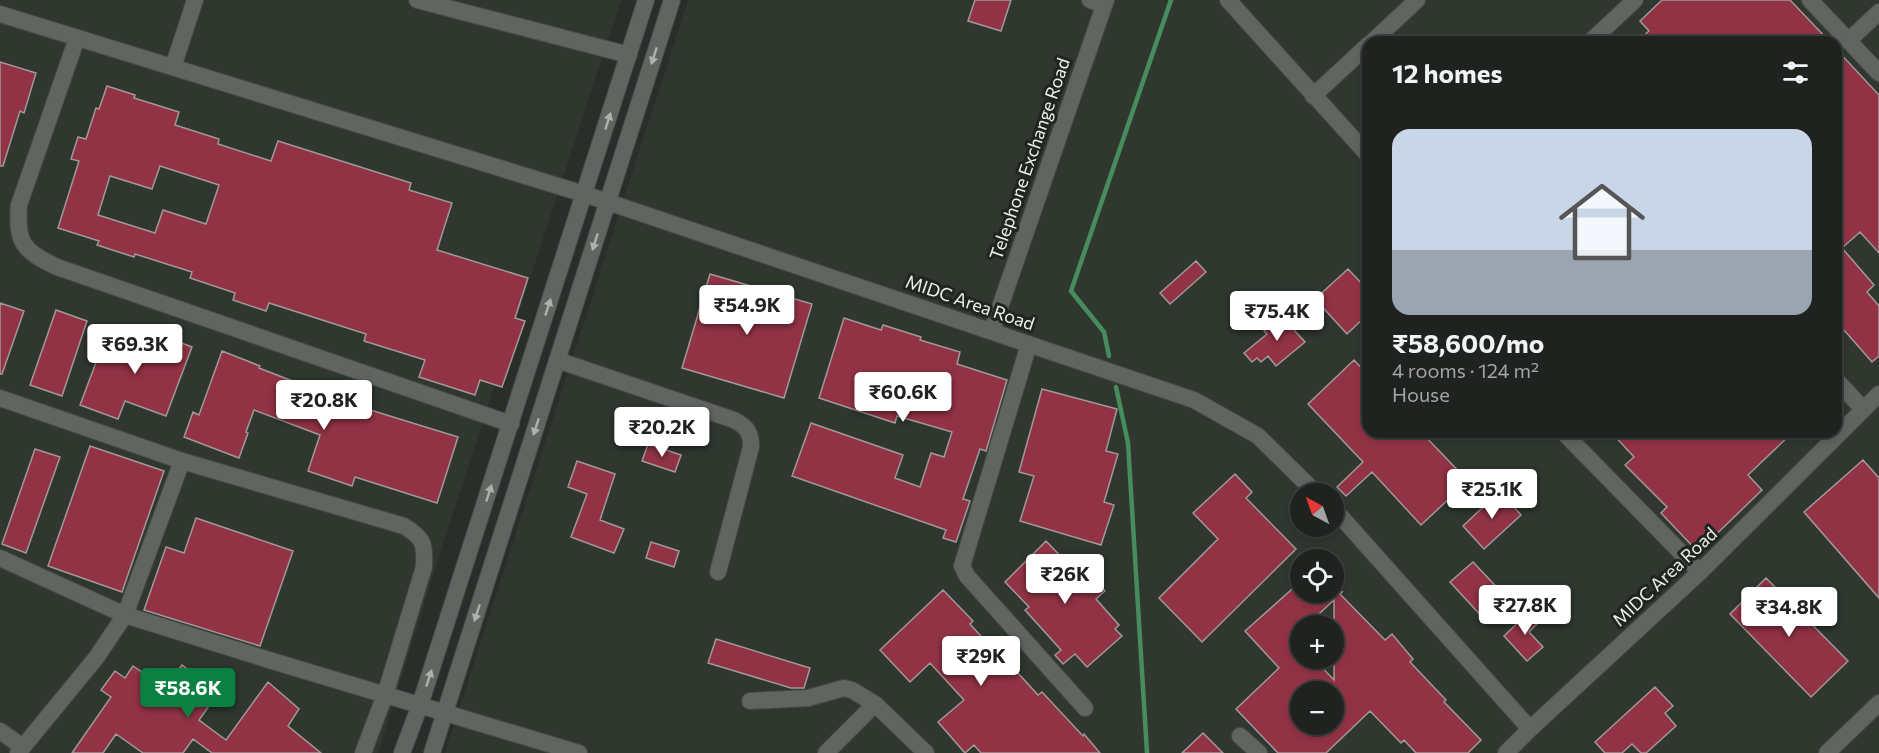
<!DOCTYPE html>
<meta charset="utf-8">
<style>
:root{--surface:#202220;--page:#282a29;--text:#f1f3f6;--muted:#a2a4a5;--line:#3d3f3e;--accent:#0b8043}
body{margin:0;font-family:Commissioner,sans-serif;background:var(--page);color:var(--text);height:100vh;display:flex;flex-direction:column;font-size:22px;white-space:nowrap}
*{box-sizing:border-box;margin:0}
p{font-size:20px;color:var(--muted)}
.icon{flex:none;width:33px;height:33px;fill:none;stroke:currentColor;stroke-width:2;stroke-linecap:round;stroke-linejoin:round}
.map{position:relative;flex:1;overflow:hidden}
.side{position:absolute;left:1362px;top:36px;width:480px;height:402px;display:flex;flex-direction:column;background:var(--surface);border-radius:18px;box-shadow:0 3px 9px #0003,0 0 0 2px var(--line)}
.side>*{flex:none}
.needle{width:39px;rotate:319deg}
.tools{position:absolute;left:1290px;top:483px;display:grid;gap:12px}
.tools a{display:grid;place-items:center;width:54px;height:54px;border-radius:50%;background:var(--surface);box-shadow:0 3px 9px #0003,0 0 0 2px var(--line);font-size:30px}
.price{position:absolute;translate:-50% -51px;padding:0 14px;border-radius:6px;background:#fff;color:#222;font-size:20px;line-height:39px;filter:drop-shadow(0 2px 3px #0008)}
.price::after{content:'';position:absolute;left:50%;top:36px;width:18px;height:14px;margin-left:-9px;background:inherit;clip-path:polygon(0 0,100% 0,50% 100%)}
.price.current{background:var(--accent);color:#fff}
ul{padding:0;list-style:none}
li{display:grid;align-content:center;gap:12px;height:318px;padding:0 30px}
li span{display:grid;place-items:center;height:186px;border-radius:18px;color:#555}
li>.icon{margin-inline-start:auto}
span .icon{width:108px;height:108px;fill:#fffc;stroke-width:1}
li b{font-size:26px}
h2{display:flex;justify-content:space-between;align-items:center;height:72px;padding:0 30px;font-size:26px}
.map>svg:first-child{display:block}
</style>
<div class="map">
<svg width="1879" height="753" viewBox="0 0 1879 753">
<rect width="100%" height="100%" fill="#2a2e2b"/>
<path fill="#2f372f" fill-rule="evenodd" d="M0,0h621l-178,544 -65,209h-378z
M688,0h1191v753h-1434zM1368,42h468v390h-468zM1300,494h34v32h-34zM1300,560h34v32h-34zM1300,626h34v32h-34zM1300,692h34v32h-34z"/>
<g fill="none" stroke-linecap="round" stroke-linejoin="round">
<path stroke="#478c5c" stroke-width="4.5" d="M1109,356l-5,-24 -33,-41 100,-291
M1116,387l12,56 19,310"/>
</g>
<path fill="#923345" stroke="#a09999" stroke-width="1.5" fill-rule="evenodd" d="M975,0h36l-10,31 -33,-10z
M1662,0h128l40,42h-194l13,-11 -9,-10z
M1836,49l43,46v158l-19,-21 -18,16 32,37 -7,7 12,14v50l-7,6 -36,-41z
M0,62l36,11 -12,40 -4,-2 -17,55h-3z
M107,86l28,9 -1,3 45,14 -4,13 44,14 -1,5 53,17 7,-20 133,42 -2,7 43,13 -15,47 91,28 -13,40 10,3 -23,66 -22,-7 -5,15 -56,-18 6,-17 -61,-19 2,-7 -97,-31 -3,8 -33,-11 2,-7 -45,-15 2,-6 -57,-18 -1,3 -37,-12 2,-4 -41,-13 21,-67 -8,-2 7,-22 8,2 10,-31 3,1zM160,166l59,19 -13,39 -43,-14 -8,23 -57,-18 12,-39 42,13z
M1196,261l10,11 -36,32 -10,-11z
M1348,269l20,21v24l-21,20 -32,-35z
M710,274l102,30 -28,94 -102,-30z
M0,303l24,8 -22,63h-2z
M56,310l31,11 -25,75 -32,-11z
M1289,314l10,12 -5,4 11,12 -29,24 -8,-10 -7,6 -4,-4 -5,4 -8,-9 23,-19 -3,-3 11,-9 2,2z
M844,318l37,12 2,-5 38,12 -1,3 40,12 -3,12 50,16 -21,71 -6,-2 -17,50 7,2 -14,41 -13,-4 3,-8 -154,-54 19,-53 92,32 -8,23 25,9 11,-34 13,4 8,-25 -55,-16 -2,7 -76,-25z
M109,328l53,20 4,-11 26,10 -26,69 -41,-15 -7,18 -38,-14z
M222,351l38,15 -1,2 54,21 -1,3 146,45 -21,66 -82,-26 -3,9 -44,-15 12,-36 -66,-25 -8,22 2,1 -9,25 -55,-21 9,-25 6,3z
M1354,360l14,15v57h53l47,49 -47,44 -49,-53 -26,24 -9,-9 26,-25 -55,-58z
M1042,389l75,20 -11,42 12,3 -14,48 10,3 -13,40 -81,-24 14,-45 -15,-4z
M1611,432h182l-45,43 14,15 -64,62 -37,-39 6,-6 -42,-42 9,-8z
M648,444l33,11 -6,17 -33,-11z
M90,446l74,25 -42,121 -74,-26z
M35,449l25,8 -34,96 -24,-9z
M1863,460l16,18v120l-75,-86z
M577,461l38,13 -15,46 24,9 -10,24 -43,-16 16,-43 -19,-7z
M1235,474l17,18 -6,6 50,51 -94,93 -43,-44 59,-59 -25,-26z
M1500,491l21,24 -37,34 -21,-23z
M196,518l97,33 -33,95 -116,-36 22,-63 18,6z
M1046,541l26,27 6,-6 27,29 -9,8 23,26 -4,4 7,7 -35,31 -12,-13 -12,10 -8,-9 6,-5 -36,-40 4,-3 -24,-25z
M651,542l28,9 -5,16 -28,-9z
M1473,562l34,36 -23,21 -34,-37z
M1766,578l82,83 -37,36 -81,-83z
M1300,582v10h34v-5l5,5h3l-2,2 45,46 7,-6 21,25 -3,3 36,38 -2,2 37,38 -13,13h-52l-12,-13 -3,3 -31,-32 -44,42h-48l-42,-44 43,-41 -34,-37zM1334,600v80l-21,-22h-13v-32h6zM1300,692h34v32h-34z
M943,590l30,31 -3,3 35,39 2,-2 31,34 4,-3 41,44 1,-2 16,19h-119l-7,-8 -9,8 -27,-31 26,-22 -34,-37 -20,19 -30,-32z
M1531,610l10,10 -12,12 14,15 -16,14 -23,-25z
M716,639l94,29 -6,20h-13l-83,-25z
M182,665l37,27 -20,28 27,20 42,-58 31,27 -11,17 33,27h-109l-19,-14 -10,14h-40l-27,-19 -13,19h-31l39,-56 -10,-7 14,-19 10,7 8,-12 32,22z
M1655,687l18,19 -8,7 11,13 -30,27h-5l-9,-9 -10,9h-17l-10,-11z
M1203,733l20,20h-41z"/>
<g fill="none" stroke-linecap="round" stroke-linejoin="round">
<defs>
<path id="minor" d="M417,0l212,55
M1090,0l14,5
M1228,0l140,155
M1810,0l69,73
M0,14l584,180 610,206 64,36 59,58
M77,38l-58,167c-3,38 4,46 38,62l454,157
M1848,41l31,-29
M1372,42l45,-42
M1590,42l45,-42
M173,67l22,-67
M1313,96l55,-51
M992,330l114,-330
M1029,344l-67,222 5,10 118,132
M557,360l177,60c13,7 17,12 17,27l-33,125
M1836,380l27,29
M0,398l182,63 222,65c20,12 21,18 20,41l-39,128 -22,58
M1563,432l137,140
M1334,509l196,220 170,-157 179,-178
M0,558l125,57 144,45 310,93
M750,701l58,-3 36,-10 8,2 23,14
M0,731l23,16
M1240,736l19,17
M18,753l78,-95 29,-43 57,-154
M402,753l18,-48 226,-705
M432,753l240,-753
M826,753l49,-49 51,49
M1506,753l24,-24
M1827,753l52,-50"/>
</defs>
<use href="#minor" stroke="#474a47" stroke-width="18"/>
<use href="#minor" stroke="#606561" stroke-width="16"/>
</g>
<defs><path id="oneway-solid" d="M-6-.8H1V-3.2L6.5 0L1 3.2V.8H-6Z" transform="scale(1.5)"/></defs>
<g fill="#adb1ad">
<use href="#oneway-solid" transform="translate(654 56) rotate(108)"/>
<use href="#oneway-solid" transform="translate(608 121) rotate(-72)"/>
<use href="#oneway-solid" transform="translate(595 242) rotate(108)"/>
<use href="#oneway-solid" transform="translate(548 307) rotate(-72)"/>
<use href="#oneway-solid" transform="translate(536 427) rotate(108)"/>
<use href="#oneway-solid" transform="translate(489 493) rotate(-72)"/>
<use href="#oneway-solid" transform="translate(477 613) rotate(108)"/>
<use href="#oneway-solid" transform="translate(429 678) rotate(-72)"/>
</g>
<g text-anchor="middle" stroke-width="6" stroke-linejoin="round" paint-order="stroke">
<g font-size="18" fill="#ecefec" stroke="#212421">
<text transform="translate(1030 159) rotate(-71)" y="6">Telephone Exchange Road</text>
<text transform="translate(970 303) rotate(19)" y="6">MIDC Area Road</text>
<text transform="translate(1665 577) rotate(-43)" y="6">MIDC Area Road</text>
</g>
</g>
</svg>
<div class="tools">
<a><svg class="needle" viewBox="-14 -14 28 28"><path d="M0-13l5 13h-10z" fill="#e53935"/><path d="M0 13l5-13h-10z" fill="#a2a4a5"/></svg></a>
<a><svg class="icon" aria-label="locate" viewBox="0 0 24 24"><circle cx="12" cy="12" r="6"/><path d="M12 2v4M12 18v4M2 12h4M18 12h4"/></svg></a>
<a>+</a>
<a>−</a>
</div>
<b class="price" style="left:747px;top:336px">₹54.9K</b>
<b class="price" style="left:1277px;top:342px">₹75.4K</b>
<b class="price" style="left:135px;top:375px">₹69.3K</b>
<b class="price" style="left:903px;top:423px">₹60.6K</b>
<b class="price" style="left:324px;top:431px">₹20.8K</b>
<b class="price" style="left:662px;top:458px">₹20.2K</b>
<b class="price" style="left:1492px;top:520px">₹25.1K</b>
<b class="price" style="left:1065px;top:605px">₹26K</b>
<b class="price" style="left:1525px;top:636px">₹27.8K</b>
<b class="price" style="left:1789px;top:638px">₹34.8K</b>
<b class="price" style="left:981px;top:687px">₹29K</b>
<b class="price current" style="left:188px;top:719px">₹58.6K</b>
<section class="side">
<h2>12 homes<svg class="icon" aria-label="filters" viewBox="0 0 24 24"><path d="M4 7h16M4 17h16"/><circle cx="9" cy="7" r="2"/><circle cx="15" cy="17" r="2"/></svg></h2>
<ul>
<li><span style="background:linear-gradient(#c9d6e8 65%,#9aa5b1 0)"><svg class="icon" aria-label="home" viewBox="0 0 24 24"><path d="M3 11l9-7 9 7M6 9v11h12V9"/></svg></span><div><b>₹58,600/mo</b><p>4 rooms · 124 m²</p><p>House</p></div></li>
</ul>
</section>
</div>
